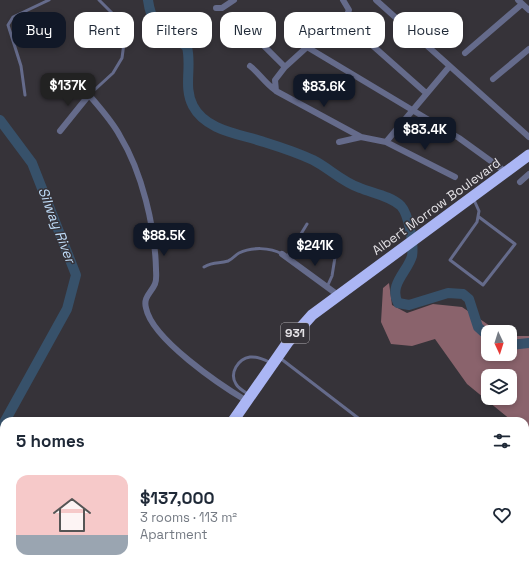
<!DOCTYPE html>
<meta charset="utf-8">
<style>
:root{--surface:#fff;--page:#f6f6f7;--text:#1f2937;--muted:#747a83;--accent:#111827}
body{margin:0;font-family:"Space Grotesk",sans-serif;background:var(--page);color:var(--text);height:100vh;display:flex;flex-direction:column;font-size:15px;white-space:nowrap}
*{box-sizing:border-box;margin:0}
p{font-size:13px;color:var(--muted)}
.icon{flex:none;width:22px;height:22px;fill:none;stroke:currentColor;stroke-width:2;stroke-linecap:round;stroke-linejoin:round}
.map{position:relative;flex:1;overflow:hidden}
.side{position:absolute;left:0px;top:417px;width:529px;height:156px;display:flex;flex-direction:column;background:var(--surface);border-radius:12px 12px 0 0;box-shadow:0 2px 6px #0003}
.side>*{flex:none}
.top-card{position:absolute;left:12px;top:12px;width:505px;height:36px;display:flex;gap:8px}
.needle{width:26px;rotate:176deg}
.controls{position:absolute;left:481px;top:325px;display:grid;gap:8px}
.controls a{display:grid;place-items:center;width:36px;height:36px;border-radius:8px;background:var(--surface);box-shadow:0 2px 6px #0003;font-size:20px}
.price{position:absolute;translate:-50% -34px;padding:0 9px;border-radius:8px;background:var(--accent);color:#fff;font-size:13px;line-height:26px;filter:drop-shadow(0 1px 2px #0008)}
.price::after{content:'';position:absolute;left:50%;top:24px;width:12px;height:9px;margin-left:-6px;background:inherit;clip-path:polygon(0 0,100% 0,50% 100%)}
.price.active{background:#222;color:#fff}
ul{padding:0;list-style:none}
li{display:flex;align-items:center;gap:12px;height:100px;padding:0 16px}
li span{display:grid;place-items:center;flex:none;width:112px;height:80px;border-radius:12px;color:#555}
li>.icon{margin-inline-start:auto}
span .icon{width:48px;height:48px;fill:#fffc;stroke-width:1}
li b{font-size:17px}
h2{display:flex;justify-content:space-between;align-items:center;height:48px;padding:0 16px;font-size:17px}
.chip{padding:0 14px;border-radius:12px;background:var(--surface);box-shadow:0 2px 6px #0003;font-size:14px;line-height:36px}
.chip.active{background:var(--accent);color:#fff}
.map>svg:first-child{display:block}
</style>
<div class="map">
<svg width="529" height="573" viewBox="0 0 529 573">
<rect width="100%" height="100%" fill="#363339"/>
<path fill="#8a636c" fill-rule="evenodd" d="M389,283l3,22 15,8 26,-9 29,3 37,25h-11v22h22v-18h19v99l-4,-3v-11h-13l-45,-37 -32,-45 -23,7 -21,-2 -10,-22 2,-34zM488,376h22v22h-22z"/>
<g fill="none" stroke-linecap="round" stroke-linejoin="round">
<path stroke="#37516a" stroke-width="10" d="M148,0c4,30 17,30 39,47 5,20 -4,40 6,59 13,25 48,28 71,36 16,5 34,11 49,18 16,8 29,22 47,28 12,5 31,8 41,18 8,9 13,39 11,50 -4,15 -24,29 -14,47l11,2 39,-12 15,1 6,5 9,28 10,9
M0,120l32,43 44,112 -9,34 -62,112
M510,345l19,-2
M0,431l2,-1 2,-7"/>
<path stroke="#656b8b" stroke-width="3" d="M25,95l-4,-29 -13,-41 5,-8 36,-17
M89,95l24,-22 9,-15 2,-15 -3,-21 -22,-22
M474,200l5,11 -2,11 -27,38 33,25 32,-41 -36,-27
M287,257l20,-33
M204,267c10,-6 15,-3 24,-6 5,-2 7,-6 11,-8 12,-6 31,-6 43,1
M327,287l5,-11 5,-31
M280,358l82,63
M248,394c-5,-3 -10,-6 -12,-10 -7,-11 2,-25 14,-27 8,-1 15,3 21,6
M90,573l3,-4"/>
<path stroke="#656b8b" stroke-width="6" d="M343,0l6,10 -4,9 1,3 80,71
M376,0l153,137
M518,0l11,10
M216,8h6l12,-8
M237,30h11l37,37
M307,47l30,-27
M465,53l57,-49
M250,66c9,7 15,17 25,24
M493,79l36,-30
M60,131l29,-36c11,13 23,26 31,41 22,36 35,91 36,133 0,5 1,10 -1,15 -4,9 -12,13 -9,24 6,31 74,77 101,93
M361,137l-85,-46 -1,-11 10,-13 22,-20 152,91 47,34
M339,142l22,-5 25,5 69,35
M386,142l63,-75
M520,182l9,-8
M282,254l56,41
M68,569l1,4"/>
<path stroke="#abb6f4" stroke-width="11" d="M233,421l55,-79 24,-27 217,-160
M126,573l3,-4"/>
</g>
<g text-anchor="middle" stroke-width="3" stroke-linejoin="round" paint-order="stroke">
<rect fill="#363339" stroke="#b0aeb3" stroke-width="1" x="281" y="323" width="28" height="20" rx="3"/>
<g font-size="12" font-weight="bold" fill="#e5e3e7">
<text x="295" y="337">931</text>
</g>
<g font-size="13" fill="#e5e3e7" stroke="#363339">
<text transform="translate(436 206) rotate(-36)" y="5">Albert Morrow Boulevard</text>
</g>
<g font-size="14" font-style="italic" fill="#bedbf7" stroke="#363339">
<text transform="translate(57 225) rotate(69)" y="5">Silway River</text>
</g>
</g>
</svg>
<div class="controls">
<a><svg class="needle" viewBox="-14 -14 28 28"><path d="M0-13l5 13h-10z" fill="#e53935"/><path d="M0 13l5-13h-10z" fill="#747a83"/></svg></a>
<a><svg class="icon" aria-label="layers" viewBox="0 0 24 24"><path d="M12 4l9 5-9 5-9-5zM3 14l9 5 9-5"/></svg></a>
</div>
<b class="price active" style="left:68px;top:107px">$137K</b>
<b class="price" style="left:324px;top:108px">$83.6K</b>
<b class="price" style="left:425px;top:151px">$83.4K</b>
<b class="price" style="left:164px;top:257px">$88.5K</b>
<b class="price" style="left:315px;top:267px">$241K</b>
<div class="top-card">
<a class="chip active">Buy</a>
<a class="chip">Rent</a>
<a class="chip">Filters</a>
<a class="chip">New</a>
<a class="chip">Apartment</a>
<a class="chip">House</a>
</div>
<section class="side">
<h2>5 homes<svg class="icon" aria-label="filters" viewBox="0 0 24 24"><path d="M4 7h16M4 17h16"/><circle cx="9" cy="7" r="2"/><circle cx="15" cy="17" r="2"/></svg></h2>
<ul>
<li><span style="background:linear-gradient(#f6c9c9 75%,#9aa5b1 0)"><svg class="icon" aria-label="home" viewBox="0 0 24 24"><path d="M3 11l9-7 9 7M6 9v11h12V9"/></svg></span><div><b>$137,000</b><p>3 rooms · 113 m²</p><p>Apartment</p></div><svg class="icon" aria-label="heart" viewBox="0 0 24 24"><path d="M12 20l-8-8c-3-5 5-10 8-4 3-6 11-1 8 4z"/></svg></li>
</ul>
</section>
</div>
